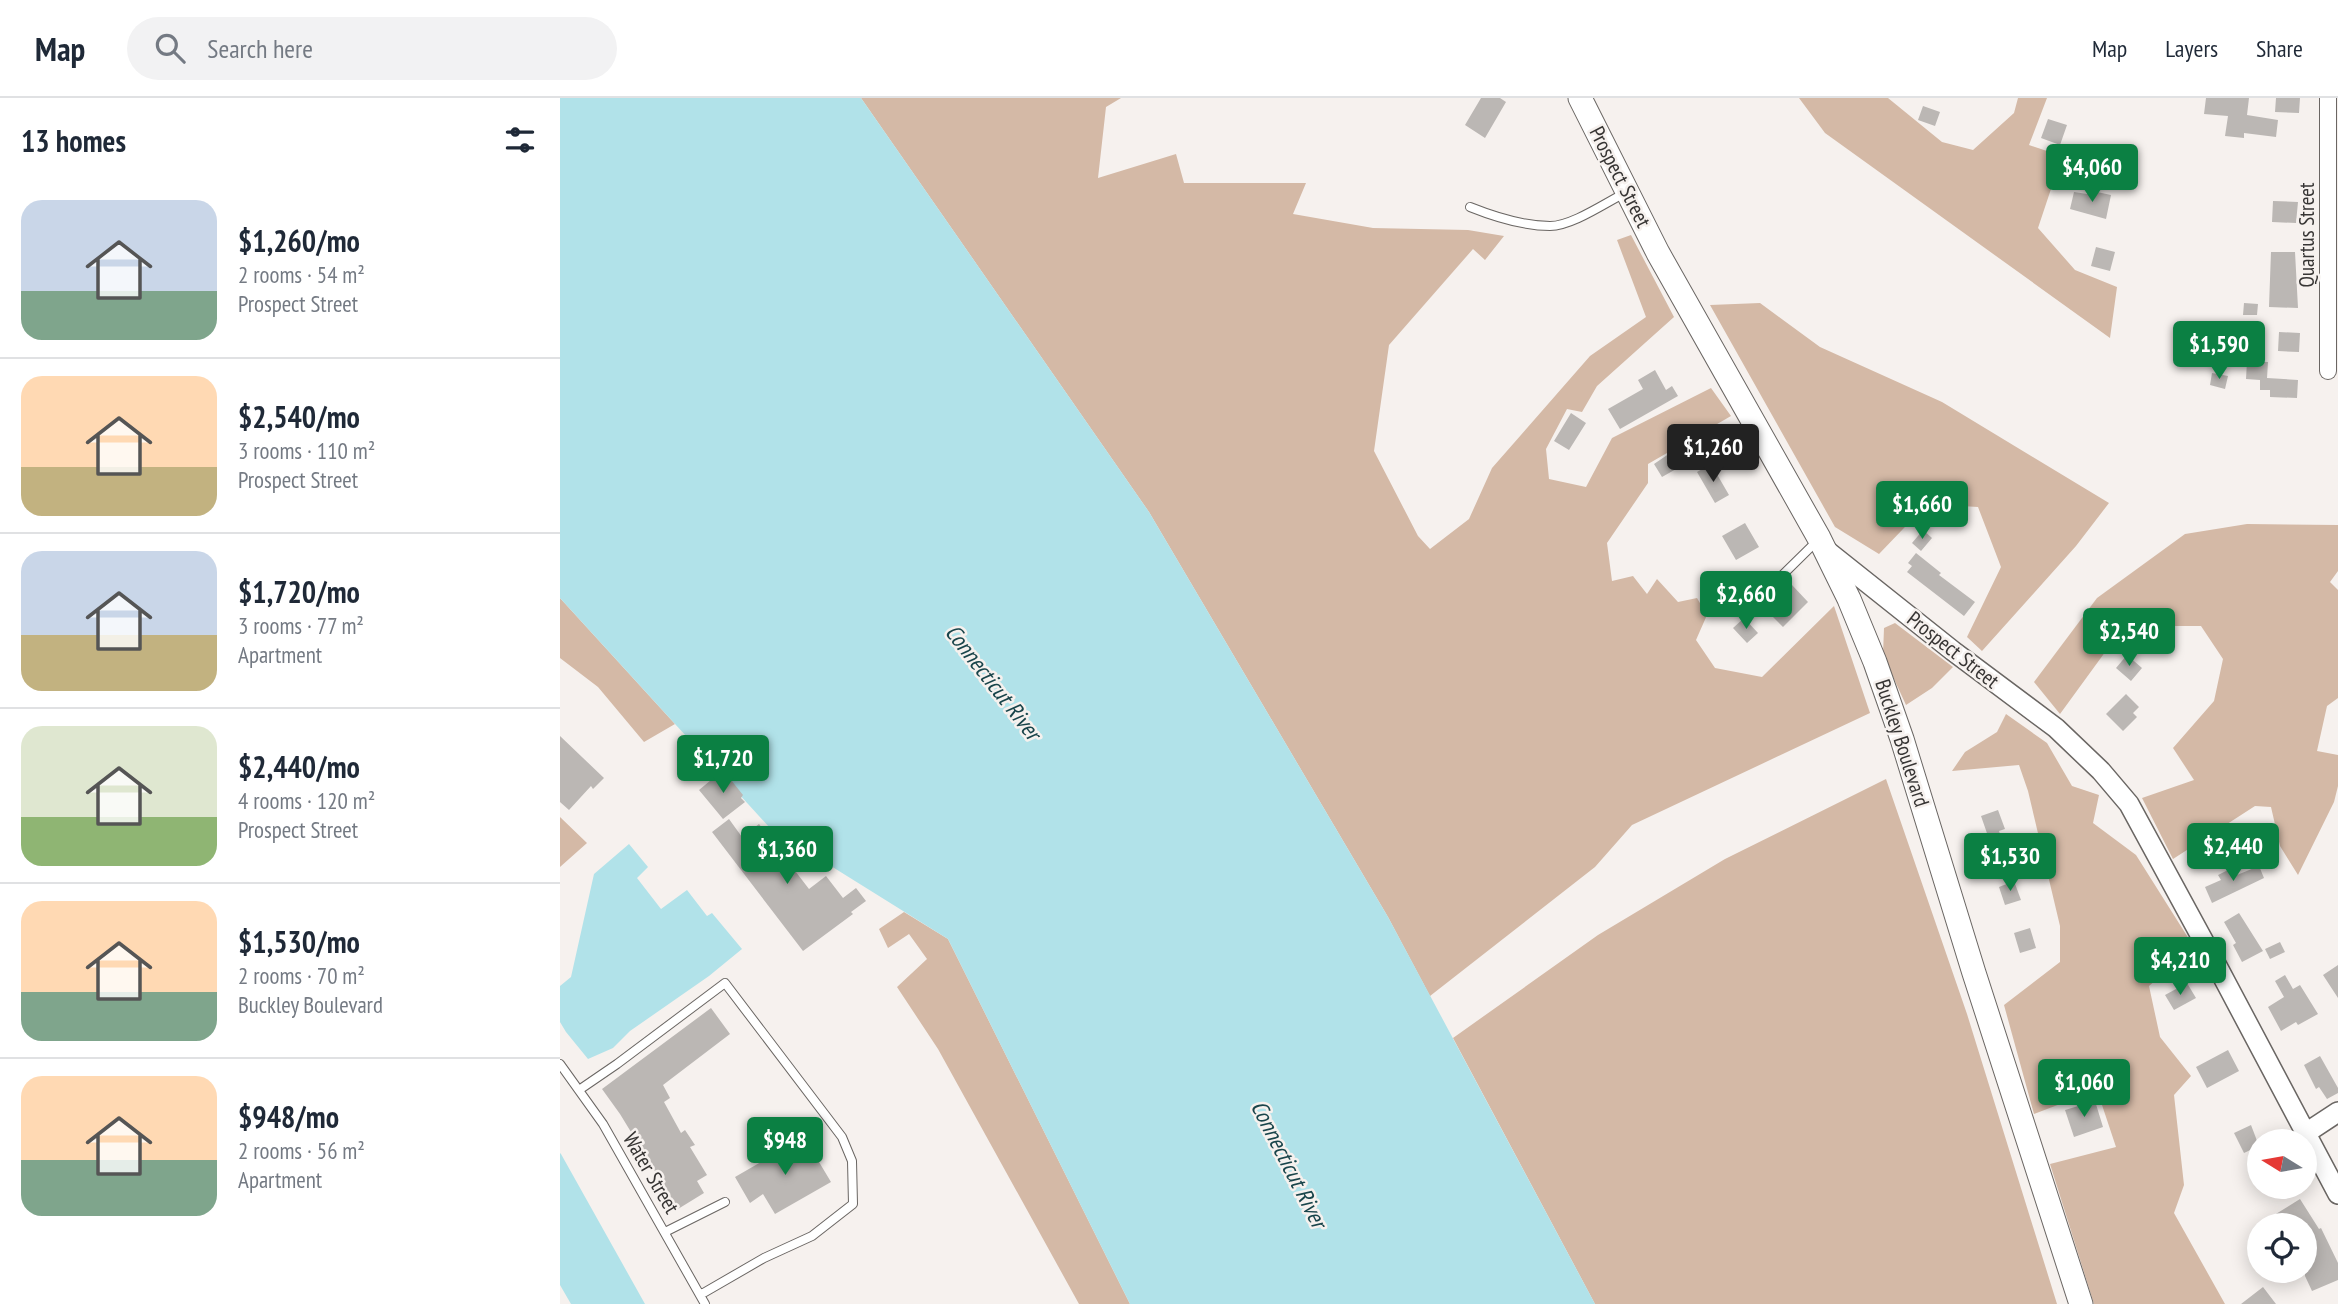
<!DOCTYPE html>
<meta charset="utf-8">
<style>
:root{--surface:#fff;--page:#f2f2f3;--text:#1f2937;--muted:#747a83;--line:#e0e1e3;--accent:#0b8043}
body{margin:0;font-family:"PT Sans Narrow",sans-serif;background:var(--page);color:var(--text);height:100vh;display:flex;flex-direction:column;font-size:26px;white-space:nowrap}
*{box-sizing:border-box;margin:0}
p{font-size:23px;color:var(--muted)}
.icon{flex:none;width:38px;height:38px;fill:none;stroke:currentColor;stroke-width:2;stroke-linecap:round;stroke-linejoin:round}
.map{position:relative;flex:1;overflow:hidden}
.drawer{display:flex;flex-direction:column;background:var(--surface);width:560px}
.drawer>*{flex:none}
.needle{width:46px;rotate:281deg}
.fabs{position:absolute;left:1687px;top:1031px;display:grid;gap:14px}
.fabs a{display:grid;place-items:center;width:70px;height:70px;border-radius:50%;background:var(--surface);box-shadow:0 4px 18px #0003;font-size:35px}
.price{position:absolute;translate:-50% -60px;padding:0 16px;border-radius:7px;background:var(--accent);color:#fff;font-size:23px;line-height:46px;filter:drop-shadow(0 2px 4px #0008)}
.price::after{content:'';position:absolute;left:50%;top:42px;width:21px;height:16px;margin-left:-10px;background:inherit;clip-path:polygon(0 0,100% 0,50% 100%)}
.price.on{background:#222;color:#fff}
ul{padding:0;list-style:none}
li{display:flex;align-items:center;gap:21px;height:175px;padding:0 21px}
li+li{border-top:2px solid var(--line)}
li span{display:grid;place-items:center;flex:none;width:196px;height:140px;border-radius:21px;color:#555}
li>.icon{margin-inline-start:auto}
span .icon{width:84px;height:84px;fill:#fffc;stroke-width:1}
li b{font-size:30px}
h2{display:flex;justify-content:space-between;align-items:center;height:84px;padding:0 21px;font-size:30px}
header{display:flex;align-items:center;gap:42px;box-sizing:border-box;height:98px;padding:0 35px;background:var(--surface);border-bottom:2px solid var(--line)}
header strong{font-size:33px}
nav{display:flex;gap:38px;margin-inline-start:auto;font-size:24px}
.search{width:490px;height:63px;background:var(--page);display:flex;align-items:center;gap:18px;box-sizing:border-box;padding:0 24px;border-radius:38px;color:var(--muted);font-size:26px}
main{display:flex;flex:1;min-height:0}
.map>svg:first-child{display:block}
</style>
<header>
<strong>Map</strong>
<div class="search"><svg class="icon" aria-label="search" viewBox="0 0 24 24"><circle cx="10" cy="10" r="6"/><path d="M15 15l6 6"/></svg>Search here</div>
<nav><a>Map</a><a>Layers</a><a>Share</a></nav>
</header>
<main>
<section class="drawer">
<h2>13 homes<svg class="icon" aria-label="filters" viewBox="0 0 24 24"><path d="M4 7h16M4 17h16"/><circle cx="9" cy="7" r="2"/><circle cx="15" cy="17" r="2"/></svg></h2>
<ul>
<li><span style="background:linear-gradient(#c9d6e8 65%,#7fa58c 0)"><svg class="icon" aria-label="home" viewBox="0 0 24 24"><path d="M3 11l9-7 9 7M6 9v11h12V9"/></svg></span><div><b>$1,260/mo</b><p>2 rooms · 54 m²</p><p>Prospect Street</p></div></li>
<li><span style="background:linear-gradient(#ffd9b3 65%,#c2b280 0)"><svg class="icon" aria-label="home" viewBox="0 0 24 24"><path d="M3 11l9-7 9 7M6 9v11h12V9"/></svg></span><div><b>$2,540/mo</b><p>3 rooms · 110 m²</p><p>Prospect Street</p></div></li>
<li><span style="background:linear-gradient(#c9d6e8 60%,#c2b280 0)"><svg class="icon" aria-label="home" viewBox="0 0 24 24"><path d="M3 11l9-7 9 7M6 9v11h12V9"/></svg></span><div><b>$1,720/mo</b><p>3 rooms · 77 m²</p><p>Apartment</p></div></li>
<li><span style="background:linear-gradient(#dfe7d0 65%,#8fb573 0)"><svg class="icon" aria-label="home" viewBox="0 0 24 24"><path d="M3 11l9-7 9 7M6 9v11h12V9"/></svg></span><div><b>$2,440/mo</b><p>4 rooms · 120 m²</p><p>Prospect Street</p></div></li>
<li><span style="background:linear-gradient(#ffd9b3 65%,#7fa58c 0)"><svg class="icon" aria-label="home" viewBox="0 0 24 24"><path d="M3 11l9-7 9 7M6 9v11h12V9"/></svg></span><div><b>$1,530/mo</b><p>2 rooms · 70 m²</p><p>Buckley Boulevard</p></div></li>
<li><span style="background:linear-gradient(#ffd9b3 60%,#7fa58c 0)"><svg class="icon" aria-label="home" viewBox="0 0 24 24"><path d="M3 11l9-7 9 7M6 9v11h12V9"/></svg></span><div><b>$948/mo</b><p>2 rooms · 56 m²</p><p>Apartment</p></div></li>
</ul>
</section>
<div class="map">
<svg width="1778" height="1206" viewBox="0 0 1778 1206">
<rect width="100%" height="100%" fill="#f6f1ee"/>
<path fill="#d4b9a6" d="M301,0h260l-15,9 -8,71 78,-24 8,29h122l-13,31 80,14 95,2 36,6 -19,24 -12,-11 -84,96 -15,106 44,85 12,13 39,-30 23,-51 98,-112 56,-39 -29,-77 14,-5 43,82 -77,69 -15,26 -15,-3 -21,40 3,30 37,8 26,-49 99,-50 20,28 -83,48v19l-41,60 5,38 21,-5 14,18 10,-15 21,23 19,-4 10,17 -11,25 19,28 47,9 72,-71 36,107 -238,112 -37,42 -165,129 -42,-79 -239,-405z
M1239,0h89l54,44 31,8 41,-37 4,-15h29l-18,47 33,11 -24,72 37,42 42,17 -7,51 -285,-205z
M1200,205l60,44 122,55 167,101 -33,43 -94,105 -15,-14 34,-70 -23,-60 -51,-3 -48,50 -44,-27 -125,-222z
M1687,426l91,1v46l-8,11 8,8v108l-11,8 -10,45 21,4v31l-4,16 -36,73 -18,-29 -9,-39 -16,-1 -82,53 -31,-61 52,-18 -21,-32 41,-47 9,-42 -22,-33h-57l-33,18 -51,70 -26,-32 63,-84 88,-64z
M0,500l115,126 -31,18 -46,-55 -38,-29z
M1335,525l58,44 -21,21 -26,17 -23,-50 1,-27z
M1446,616l41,29 25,43 27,9 -6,28 43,32 58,92 -45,39 11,51 31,39 -17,19 10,90 -10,28 51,91h-131l-44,-140 66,-17 -19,-57 -63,24 -30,-109 56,-43v-36l-32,-135 -9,-26 -67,6 13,-19 32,-20z
M1326,681l81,235 90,290h-462l-142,-266 145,-103 127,-76z
M0,719l27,26 -27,24z
M344,814l44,27 182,365h-51l-141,-255 -41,-62 30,-28 -18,-25 -21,14 -9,-19z"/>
<path fill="#b1e2e9" d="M0,0h301l288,414 239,405 207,387h-465l-182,-365 -178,-111 -210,-230z
M69,746l19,23 -11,11 24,31 26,-19 20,26 5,-3 30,36 -33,27 -79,55 -17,17 -25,11 -22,-27 -6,-10v-36l11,-9 23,-103z
M0,1055l1,1 84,150h-74l-11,-19z"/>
<path fill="#bbb7b4" d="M921,0h19l6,4 -21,36 -20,-13z
M1646,0h43l-2,17 31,5 -2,17 -32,-4v5l-19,-2 3,-20 -24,-2z
M1716,0h24l-1,15 -24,-1z
M1363,8l17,6 -5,14 -17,-6z
M1488,21l19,6 -7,20 -19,-7z
M1528,92l23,5 -5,24 -36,-10 4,-17 13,2z
M1713,103l25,1 -2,21 -24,-1z
M1536,149l19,5 -5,19 -19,-5z
M1711,154h24l3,56 -29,-1z
M1684,205l14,1 -1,11h-14z
M1719,234l21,1 -1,19 -21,-1z
M1687,263l21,1 -1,16 31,2 -1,18 -27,-1v-7h-10v-10l-14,-1z
M1095,272l11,20 6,-4 6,10 -58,33 -12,-20 35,-20 -5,-9z
M1652,275l16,3 -3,13 -15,-4z
M1011,315l15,10 -17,27 -15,-9z
M1122,347l10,15 -30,17 -8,-13z
M1151,366l18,31 -14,8 -18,-31z
M1185,425l14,24 -23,13 -14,-24z
M1363,432l9,8 -11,13 -9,-8z
M1356,455l25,20 -2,2 36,27 -11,14 -57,-44 5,-6 -4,-3z
M1232,487l16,17 -25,25 -19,-19z
M1184,520l14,15 -11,10 -14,-15z
M1567,557l15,13 -11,13 -15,-13z
M1566,596l13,13 -6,6 4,4 -14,14 -17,-17z
M0,638l44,42 -11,11 -2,-3 -22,24 -9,-8z
M163,672l20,25 -2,3 4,4 -22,17 -24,-29z
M1438,712l7,19 -6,2 8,24 -17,5 -6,-19 5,-2 -8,-23z
M169,721l13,18 17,-13 50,65 17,-13 17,22 13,-10 10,13 -15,11 2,2 -50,37 -91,-119z
M1454,764l4,13 -13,4 -4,-13z
M1699,768l5,12 -52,25 -7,-16 16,-7 -3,-5 10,-5 4,7z
M1454,783l7,19 -16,5 -6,-18z
M1679,815l24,38 -21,11 -9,-17 3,-2 -12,-21z
M1470,830l6,20 -16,5 -6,-20z
M1720,844l5,10 -15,7 -5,-10z
M1778,867v33l-15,-23z
M1725,877l8,14 7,-4 18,29 -20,11 -2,-3 -15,9 -13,-24 16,-10 -9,-16z
M1627,885l9,15 -22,12 -9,-15z
M151,910l19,26 -67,51 7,13 -6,4 17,31 4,-3 10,15 -5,2 17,28 -10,6 7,12 -26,16 -58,-95 -18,-25z
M1668,952l11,21 -32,17 -11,-21z
M1760,958l18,32v5l-11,6 -8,-12 -3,2 -12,-24z
M1535,1003l8,26 -29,10 -9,-27z
M1691,1027l8,21 -15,7 -10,-20z
M244,1039l27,45 -56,32 -12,-20 -13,9 -15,-26z
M1740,1101l19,30 2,-1 17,35v17l-26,11 -7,-15v-51h-47z
M1703,1189l13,17h-35z"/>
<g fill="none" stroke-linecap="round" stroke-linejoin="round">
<defs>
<path id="service" d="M910,109c25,10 53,19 80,19 22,0 55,-23 75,-33
M1195,504l62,-61
M0,966l43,60 102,180
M19,992l38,-26 108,-81 117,154 10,24 1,43 -41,32 -48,22 -64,37
M105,1134l60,-30"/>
<path id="minor" d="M1768,273v-273"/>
<path id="tertiary" d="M1266,452l127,101 103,77 45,43 28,33 87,160 122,230
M1746,1035l32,-21"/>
<path id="secondary" d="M1020,0l78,155 161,285 30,61 26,63 27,77 72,234 107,331"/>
</defs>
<use href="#service" stroke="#6a6663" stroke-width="10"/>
<use href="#minor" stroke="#6a6663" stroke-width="18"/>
<use href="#tertiary" stroke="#6a6663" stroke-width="22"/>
<use href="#secondary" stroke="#6a6663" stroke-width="25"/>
<use href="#service" stroke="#fff" stroke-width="8"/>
<use href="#minor" stroke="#fff" stroke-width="16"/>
<use href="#tertiary" stroke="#fff" stroke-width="19"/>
<use href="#secondary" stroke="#fff" stroke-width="23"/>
</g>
<g text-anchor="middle" stroke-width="5" stroke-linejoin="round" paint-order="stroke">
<g font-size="21" fill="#373534" stroke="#f6f1ee">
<text transform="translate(1060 79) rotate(63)" y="7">Prospect Street</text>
<text transform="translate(1747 137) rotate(-90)" y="7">Quartus Street</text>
<text transform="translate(1393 552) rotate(38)" y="7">Prospect Street</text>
<text transform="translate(1342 645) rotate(72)" y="7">Buckley Boulevard</text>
<text transform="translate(91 1075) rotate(60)" y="7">Water Street</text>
</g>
<g font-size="23" font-style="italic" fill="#19454b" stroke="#f6f1ee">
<text transform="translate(433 584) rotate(52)" y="8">Connecticut River</text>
<text transform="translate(729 1066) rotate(63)" y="8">Connecticut River</text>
</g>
</g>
</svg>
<div class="fabs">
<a><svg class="needle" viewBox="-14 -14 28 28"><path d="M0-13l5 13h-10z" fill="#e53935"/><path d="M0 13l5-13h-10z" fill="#747a83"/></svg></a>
<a><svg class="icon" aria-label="locate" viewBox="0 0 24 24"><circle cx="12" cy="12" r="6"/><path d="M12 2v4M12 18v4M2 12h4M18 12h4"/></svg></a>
</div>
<b class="price" style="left:1532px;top:106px">$4,060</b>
<b class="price" style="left:1659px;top:283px">$1,590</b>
<b class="price on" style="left:1153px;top:386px">$1,260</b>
<b class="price" style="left:1362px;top:443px">$1,660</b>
<b class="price" style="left:1186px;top:533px">$2,660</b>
<b class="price" style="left:1569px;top:570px">$2,540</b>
<b class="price" style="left:163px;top:697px">$1,720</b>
<b class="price" style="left:1673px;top:785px">$2,440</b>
<b class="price" style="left:227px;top:788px">$1,360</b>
<b class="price" style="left:1450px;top:795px">$1,530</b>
<b class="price" style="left:1620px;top:899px">$4,210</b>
<b class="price" style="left:1524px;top:1021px">$1,060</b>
<b class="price" style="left:225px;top:1079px">$948</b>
</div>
</main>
